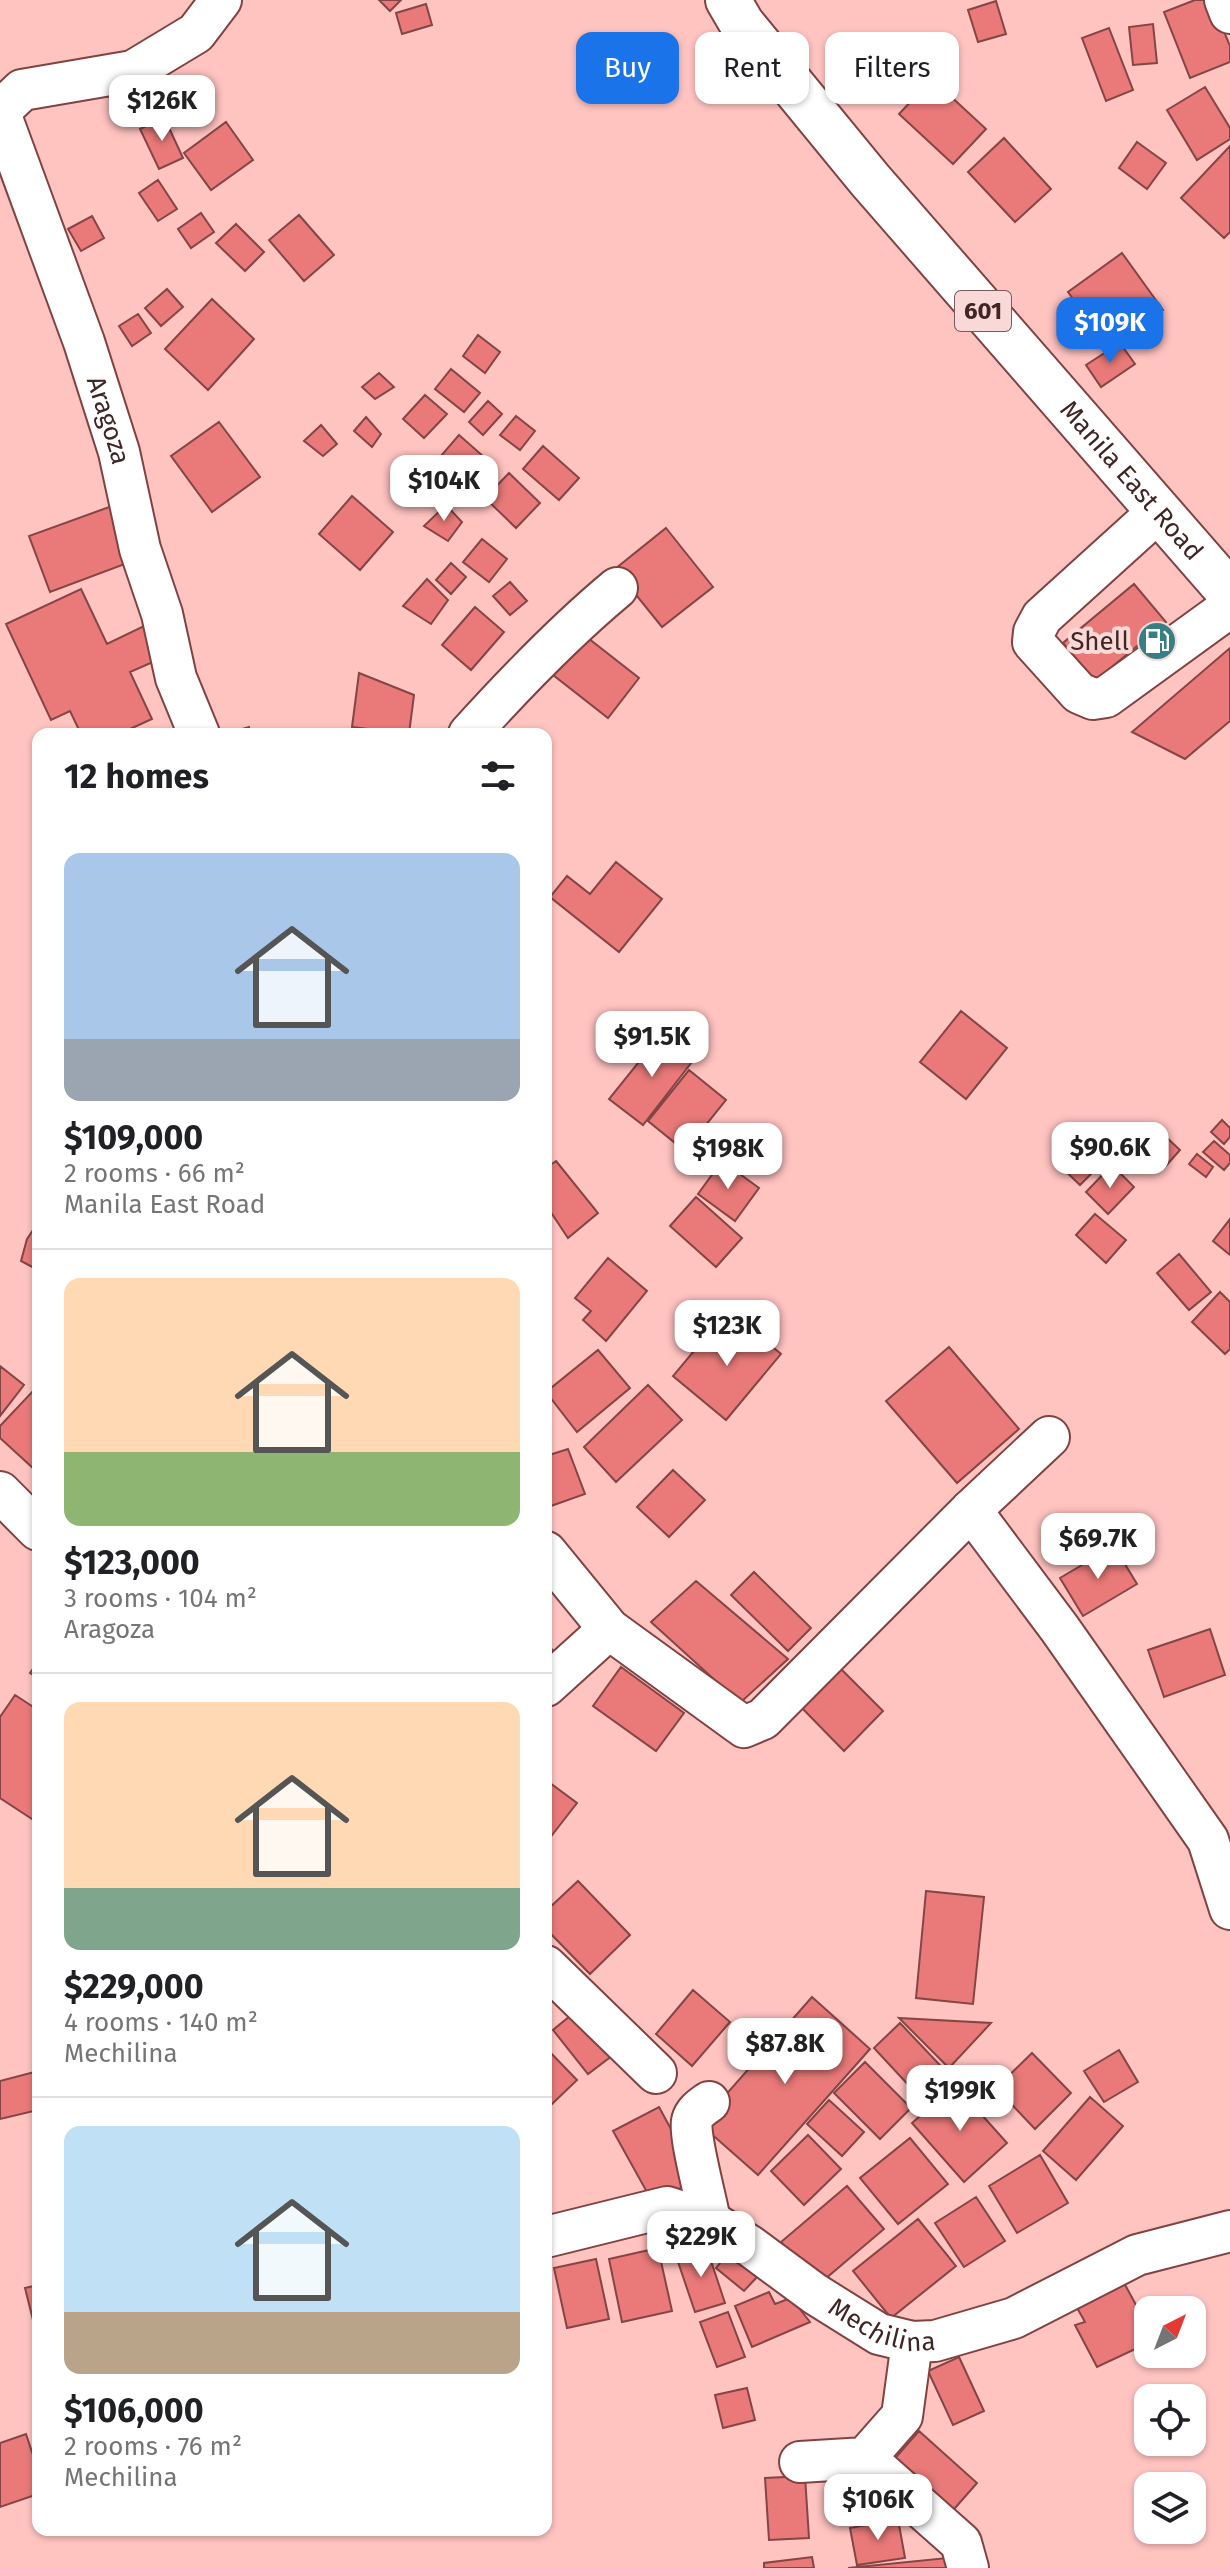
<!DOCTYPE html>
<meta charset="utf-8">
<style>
:root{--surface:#fff;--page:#f6f6f6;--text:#202124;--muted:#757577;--line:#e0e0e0;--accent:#1a73e8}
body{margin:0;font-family:"Fira Sans",sans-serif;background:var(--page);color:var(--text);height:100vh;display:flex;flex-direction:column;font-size:30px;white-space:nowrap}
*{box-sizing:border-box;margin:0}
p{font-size:26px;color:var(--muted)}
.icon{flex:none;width:44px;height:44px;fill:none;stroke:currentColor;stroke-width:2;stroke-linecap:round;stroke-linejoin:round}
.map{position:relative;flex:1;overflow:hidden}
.drawer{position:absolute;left:32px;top:728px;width:520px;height:1808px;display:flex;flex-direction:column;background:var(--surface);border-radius:16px;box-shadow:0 2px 6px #0004}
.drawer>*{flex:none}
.banner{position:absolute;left:576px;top:32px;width:534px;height:72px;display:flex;gap:16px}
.needle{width:52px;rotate:42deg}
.fabs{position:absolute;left:1134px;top:2296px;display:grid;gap:16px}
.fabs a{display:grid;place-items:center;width:72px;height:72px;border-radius:16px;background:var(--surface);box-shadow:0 2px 6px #0004;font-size:40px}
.price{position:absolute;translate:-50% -68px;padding:0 18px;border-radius:16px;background:#fff;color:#222;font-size:26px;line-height:52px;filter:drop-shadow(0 2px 4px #0008)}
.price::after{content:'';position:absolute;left:50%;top:48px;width:24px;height:18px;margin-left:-12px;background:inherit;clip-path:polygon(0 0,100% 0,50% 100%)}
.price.selected{background:var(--accent);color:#fff}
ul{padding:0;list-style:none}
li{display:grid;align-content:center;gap:16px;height:424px;padding:0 32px}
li+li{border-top:2px solid var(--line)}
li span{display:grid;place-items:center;height:248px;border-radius:16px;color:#555}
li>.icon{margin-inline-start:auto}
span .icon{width:144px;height:144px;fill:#fffc;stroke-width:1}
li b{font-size:34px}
h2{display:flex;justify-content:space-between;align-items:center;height:96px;padding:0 32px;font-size:34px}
.pill{padding:0 28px;border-radius:16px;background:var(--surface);box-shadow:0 2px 6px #0004;font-size:28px;line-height:72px}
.pill.selected{background:var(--accent);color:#fff}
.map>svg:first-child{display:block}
</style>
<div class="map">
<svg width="1230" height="2568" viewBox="0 0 1230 2568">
<rect width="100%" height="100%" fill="#ffc3c0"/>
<path fill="#e97a79" stroke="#844544" stroke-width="2" d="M379,0h22l-11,11z
M1195,0h16l19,46v16l-40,16 -26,-66z
M996,1l10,33 -28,8 -10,-32z
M426,4l6,21 -30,9 -6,-21z
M1153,24l4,39 -24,2 -4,-38z
M1109,28l24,62 -27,11 -24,-63z
M932,79l54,50 -33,35 -54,-50z
M1205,87l25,41v11l-33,21 -30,-50z
M164,117l19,41 -24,11 -19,-40z
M226,122l27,38 -42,30 -27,-37z
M1004,138l47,51 -36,33 -47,-50z
M1137,142l29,21 -19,26 -28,-21z
M1230,146v86l-6,6 -43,-40z
M158,180l19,29 -19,12 -19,-28z
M201,213l13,19 -23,16 -13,-19z
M299,215l35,40 -30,26 -35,-41z
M92,216l12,22 -23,13 -13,-22z
M236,224l28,28 -19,19 -29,-28z
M1122,253l41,57 -53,39 -42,-57z
M167,289l16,18 -22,19 -16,-18z
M212,299l42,40 -46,51 -43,-41z
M138,314l13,19 -19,13 -13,-20z
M478,335l22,17 -15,21 -22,-17z
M1120,343l15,21 -34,23 -15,-22z
M451,369l29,24 -16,19 -29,-23z
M379,373l15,14 -19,12 -13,-12z
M425,395l22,19 -23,24 -21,-19z
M488,401l14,13 -19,21 -14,-13z
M516,416l19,15 -15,19 -20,-15z
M366,417l15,17 -9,13 -18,-16z
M219,422l41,55 -48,35 -41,-56z
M321,425l16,19 -14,12 -19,-15z
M459,435l33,29 -17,21 -35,-28z
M543,446l36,32 -20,22 -36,-31z
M509,473l31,30 -24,25 -31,-30z
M352,496l41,36 -33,38 -41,-36z
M446,505l16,17 -14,19 -24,-15z
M112,506l21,55 -83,31 -21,-56z
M666,528l47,59 -51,40 -47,-58z
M482,539l25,20 -18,23 -26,-20z
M451,563l15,14 -15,17 -15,-14z
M427,579l21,21 -17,24 -28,-18z
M510,582l17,19 -17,14 -17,-19z
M1134,584l32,38 -71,59 -32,-38z
M81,589l26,55 39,-19 16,33 -32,14 22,47 -33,15h-38l-11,-23 -19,9 -45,-96z
M475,607l29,25 -33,38 -29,-25z
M579,631l60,47 -31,40 -60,-47z
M1230,648v73l-45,38 -53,-27z
M359,673l55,22 -5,39 -57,-7z
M249,727l1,7h-25z
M616,862l46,37 -43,53 -69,-55 17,-21 23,18z
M961,1011l46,37 -41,51 -46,-37z
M663,1032l32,26 -52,67 -34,-26z
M689,1070l37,30 -41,51 -37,-30z
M1222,1120l8,8v9l-6,7 -13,-12z
M1164,1135l16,15 -16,18 -16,-15z
M1086,1136l22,21 -28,28 -22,-21z
M1214,1141l16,14v8l-6,7 -21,-18z
M1197,1154l16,13 -7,10 -17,-13z
M556,1161l42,52 -30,25 -22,-33v-37z
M722,1161l37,27 -24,33 -37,-27z
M1112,1165l22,22 -26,27 -22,-22z
M696,1197l46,41 -26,29 -46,-41z
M1095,1214l31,26 -20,23 -30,-28z
M1230,1219v36l-17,-14z
M38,1223v47l-17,-9 6,-22z
M1179,1254l32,38 -22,18 -32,-37z
M608,1258l39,33 -41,50 -23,-21 8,-9 -16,-13z
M1220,1292l10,10v47l-5,5 -33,-32z
M740,1320l41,34 -55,66 -53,-44 41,-49 12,10z
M949,1347l70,82 -62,54 -71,-82z
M598,1350l32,38 -53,44 -31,-40z
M0,1366l24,19 -24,31z
M648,1385l34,35 -66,62 -32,-35z
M32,1392l6,5v68l-4,4 -34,-31v-12z
M568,1449l17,45 -37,13 -2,-51z
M673,1470l32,30 -36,37 -32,-30z
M1114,1546l23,38 -54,32 -23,-38z
M754,1572l57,56 -23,23 -57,-56z
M696,1581l92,78 -48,44 -89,-81z
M1210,1629l15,46 -61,22 -16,-47z
M546,1643l12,13 -12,11z
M38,1662v16l-8,-5z
M836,1664l47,47 -39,40 -47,-48z
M621,1667l63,46 -28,38 -63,-45z
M15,1695l23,15v113l-38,-25v-81z
M546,1780l31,23 -28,36 -3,-2z
M578,1881l52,54 -40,39 -44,-45v-18z
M926,1891l58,6 -11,107 -57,-6z
M693,1990l37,32 -38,44 -36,-32z
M812,1997l58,52 -112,126 -58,-51z
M581,2007l36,45 -29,22 -35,-44z
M899,2018l92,5 -42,45z
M900,2023l54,57 -27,25 -53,-57z
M546,2048l31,32 -25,24 -6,-7z
M1119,2050l19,32 -34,20 -20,-31z
M1032,2053l39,40 -36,36 -39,-41z
M865,2062l46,46 -31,31 -46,-46z
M38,2071v39l-38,9v-38z
M955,2085l52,58 -43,39 -52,-59z
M1090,2097l33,29 -47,54 -33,-29z
M829,2100l35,32 -22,24 -35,-32z
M659,2107l39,72 -45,24 -40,-72z
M808,2135l33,34 -37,36 -33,-34z
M910,2138l38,46 -50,40 -38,-46z
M1040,2155l28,48 -51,30 -28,-47z
M847,2186l37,43 -66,56 -37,-43z
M976,2197l29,44 -41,26 -29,-44z
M918,2219l38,47 -65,52 -38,-47z
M706,2246l19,57 -30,9 -19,-56z
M658,2248l14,63 -50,11 -13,-63z
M727,2254l30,23 -13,14 -28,-23z
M596,2259l13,60 -42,9 -13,-60z
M1123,2281l25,46v16l-51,24 -22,-42 10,-3 -9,-16z
M38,2285v42l-3,1 -10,-40z
M769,2292l6,12 16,-6 19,24 -58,25 -17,-41z
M728,2312l17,45 -28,10 -17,-45z
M959,2357l25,54 -31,14 -25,-54z
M747,2388l8,32 -32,8 -8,-33z
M919,2431l58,52 -29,33 -58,-52z
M26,2434l12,36v24l-38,13v-64z
M805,2476l4,62 -40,2 -4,-62z
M898,2519l7,39 -48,7 -7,-37z
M812,2557l2,11h-50v-5z
M947,2558l1,10h-100z"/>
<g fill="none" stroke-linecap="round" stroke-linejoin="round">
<defs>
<g id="minor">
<path d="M1225,0l5,13"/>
<path d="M0,111l22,-21 111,-19 63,-38 25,-33"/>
<path id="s1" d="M0,113l84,229 35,110 21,97 22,65 14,64 23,56"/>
<path d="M1158,512l-116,105 -8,15 -1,10 46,51 14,6 13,-2 124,-90"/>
<path d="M469,734c47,-52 94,-101 148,-146"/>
<path d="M0,1492l38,38"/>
<path d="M971,1510l89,119 148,211 22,69"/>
<path d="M546,1552l63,77 135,98 19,-8 208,-209 78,-73"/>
<path d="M546,1686l63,-57"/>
<path d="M546,1966l110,107"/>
<path d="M709,2102c-7,5 -15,10 -17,19 -4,11 15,82 18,100"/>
<path id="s2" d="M546,2237l121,-30 43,14 40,25 65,48 64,40 33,8 23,-1 79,-23 123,-63 93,-24"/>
<path d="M865,2458l96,85 7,25"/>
<path d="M800,2462l65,-4 37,-42 10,-74"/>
</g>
<g id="major">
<path id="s3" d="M728,0l14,24 128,156 360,413"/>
</g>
</defs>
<use href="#minor" stroke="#814242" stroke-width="44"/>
<use href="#major" stroke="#814242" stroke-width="48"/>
<use href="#minor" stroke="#fff" stroke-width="40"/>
<use href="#major" stroke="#fff" stroke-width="44"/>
</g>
<defs>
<symbol id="fuel-disc" viewBox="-11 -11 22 22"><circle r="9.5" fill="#367f84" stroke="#f8d9d7"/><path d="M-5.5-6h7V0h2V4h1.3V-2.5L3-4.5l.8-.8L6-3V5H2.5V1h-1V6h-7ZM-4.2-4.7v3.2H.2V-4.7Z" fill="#fff"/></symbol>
</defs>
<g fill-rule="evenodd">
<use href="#fuel-disc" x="1135" y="619" width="44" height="44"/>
</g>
<g text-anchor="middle" stroke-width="8" stroke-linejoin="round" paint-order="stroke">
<rect fill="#f8d9d7" stroke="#785b5a" stroke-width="2" x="955" y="291" width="56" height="40" rx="6"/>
<g font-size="24" font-weight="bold" fill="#412524">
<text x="983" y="319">601</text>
</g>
<g font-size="26" fill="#412524" stroke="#f8d9d7">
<text dy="9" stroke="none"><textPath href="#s1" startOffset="326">Aragoza</textPath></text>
<text dy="9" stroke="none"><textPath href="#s3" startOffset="628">Manila East Road</textPath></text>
<text dy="9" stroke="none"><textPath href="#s2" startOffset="374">Mechilina</textPath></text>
</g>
<g font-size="26" fill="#412524" stroke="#f8d9d7" text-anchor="end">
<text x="1129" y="650">Shell</text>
</g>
</g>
</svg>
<div class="fabs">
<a><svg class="needle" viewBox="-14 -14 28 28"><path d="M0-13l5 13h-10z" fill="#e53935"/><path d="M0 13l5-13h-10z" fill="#757577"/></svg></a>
<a><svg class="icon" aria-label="locate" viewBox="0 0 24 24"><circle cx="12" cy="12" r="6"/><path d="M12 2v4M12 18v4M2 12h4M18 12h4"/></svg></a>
<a><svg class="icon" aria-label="layers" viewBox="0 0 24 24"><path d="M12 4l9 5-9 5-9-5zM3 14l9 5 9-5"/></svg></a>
</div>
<b class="price" style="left:162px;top:143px">$126K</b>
<b class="price selected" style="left:1110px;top:365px">$109K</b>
<b class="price" style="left:444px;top:523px">$104K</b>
<b class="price" style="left:652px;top:1079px">$91.5K</b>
<b class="price" style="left:1110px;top:1190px">$90.6K</b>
<b class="price" style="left:728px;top:1191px">$198K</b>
<b class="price" style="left:727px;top:1368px">$123K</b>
<b class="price" style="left:1098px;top:1581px">$69.7K</b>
<b class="price" style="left:785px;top:2086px">$87.8K</b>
<b class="price" style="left:960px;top:2133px">$199K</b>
<b class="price" style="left:701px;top:2279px">$229K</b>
<b class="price" style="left:878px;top:2542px">$106K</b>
<div class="banner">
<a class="pill selected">Buy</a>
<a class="pill">Rent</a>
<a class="pill">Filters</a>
</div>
<section class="drawer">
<h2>12 homes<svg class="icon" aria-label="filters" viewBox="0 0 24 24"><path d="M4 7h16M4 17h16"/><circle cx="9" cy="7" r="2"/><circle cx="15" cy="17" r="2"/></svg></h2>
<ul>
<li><span style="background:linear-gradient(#a9c7e8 75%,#9aa5b1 0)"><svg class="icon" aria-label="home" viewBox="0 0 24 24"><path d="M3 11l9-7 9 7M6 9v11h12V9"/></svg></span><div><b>$109,000</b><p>2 rooms · 66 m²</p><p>Manila East Road</p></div></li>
<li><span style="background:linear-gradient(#ffd9b3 70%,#8fb573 0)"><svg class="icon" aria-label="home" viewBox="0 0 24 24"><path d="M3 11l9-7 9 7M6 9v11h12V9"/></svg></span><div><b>$123,000</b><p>3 rooms · 104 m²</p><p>Aragoza</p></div></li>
<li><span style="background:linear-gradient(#ffd9b3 75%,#7fa58c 0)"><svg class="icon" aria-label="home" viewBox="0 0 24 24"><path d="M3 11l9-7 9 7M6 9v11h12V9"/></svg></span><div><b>$229,000</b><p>4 rooms · 140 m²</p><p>Mechilina</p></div></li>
<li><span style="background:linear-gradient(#bfe0f5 75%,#b9a48a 0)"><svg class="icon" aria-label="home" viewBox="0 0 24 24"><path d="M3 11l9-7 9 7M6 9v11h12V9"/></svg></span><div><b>$106,000</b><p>2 rooms · 76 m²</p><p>Mechilina</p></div></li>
</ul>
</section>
</div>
